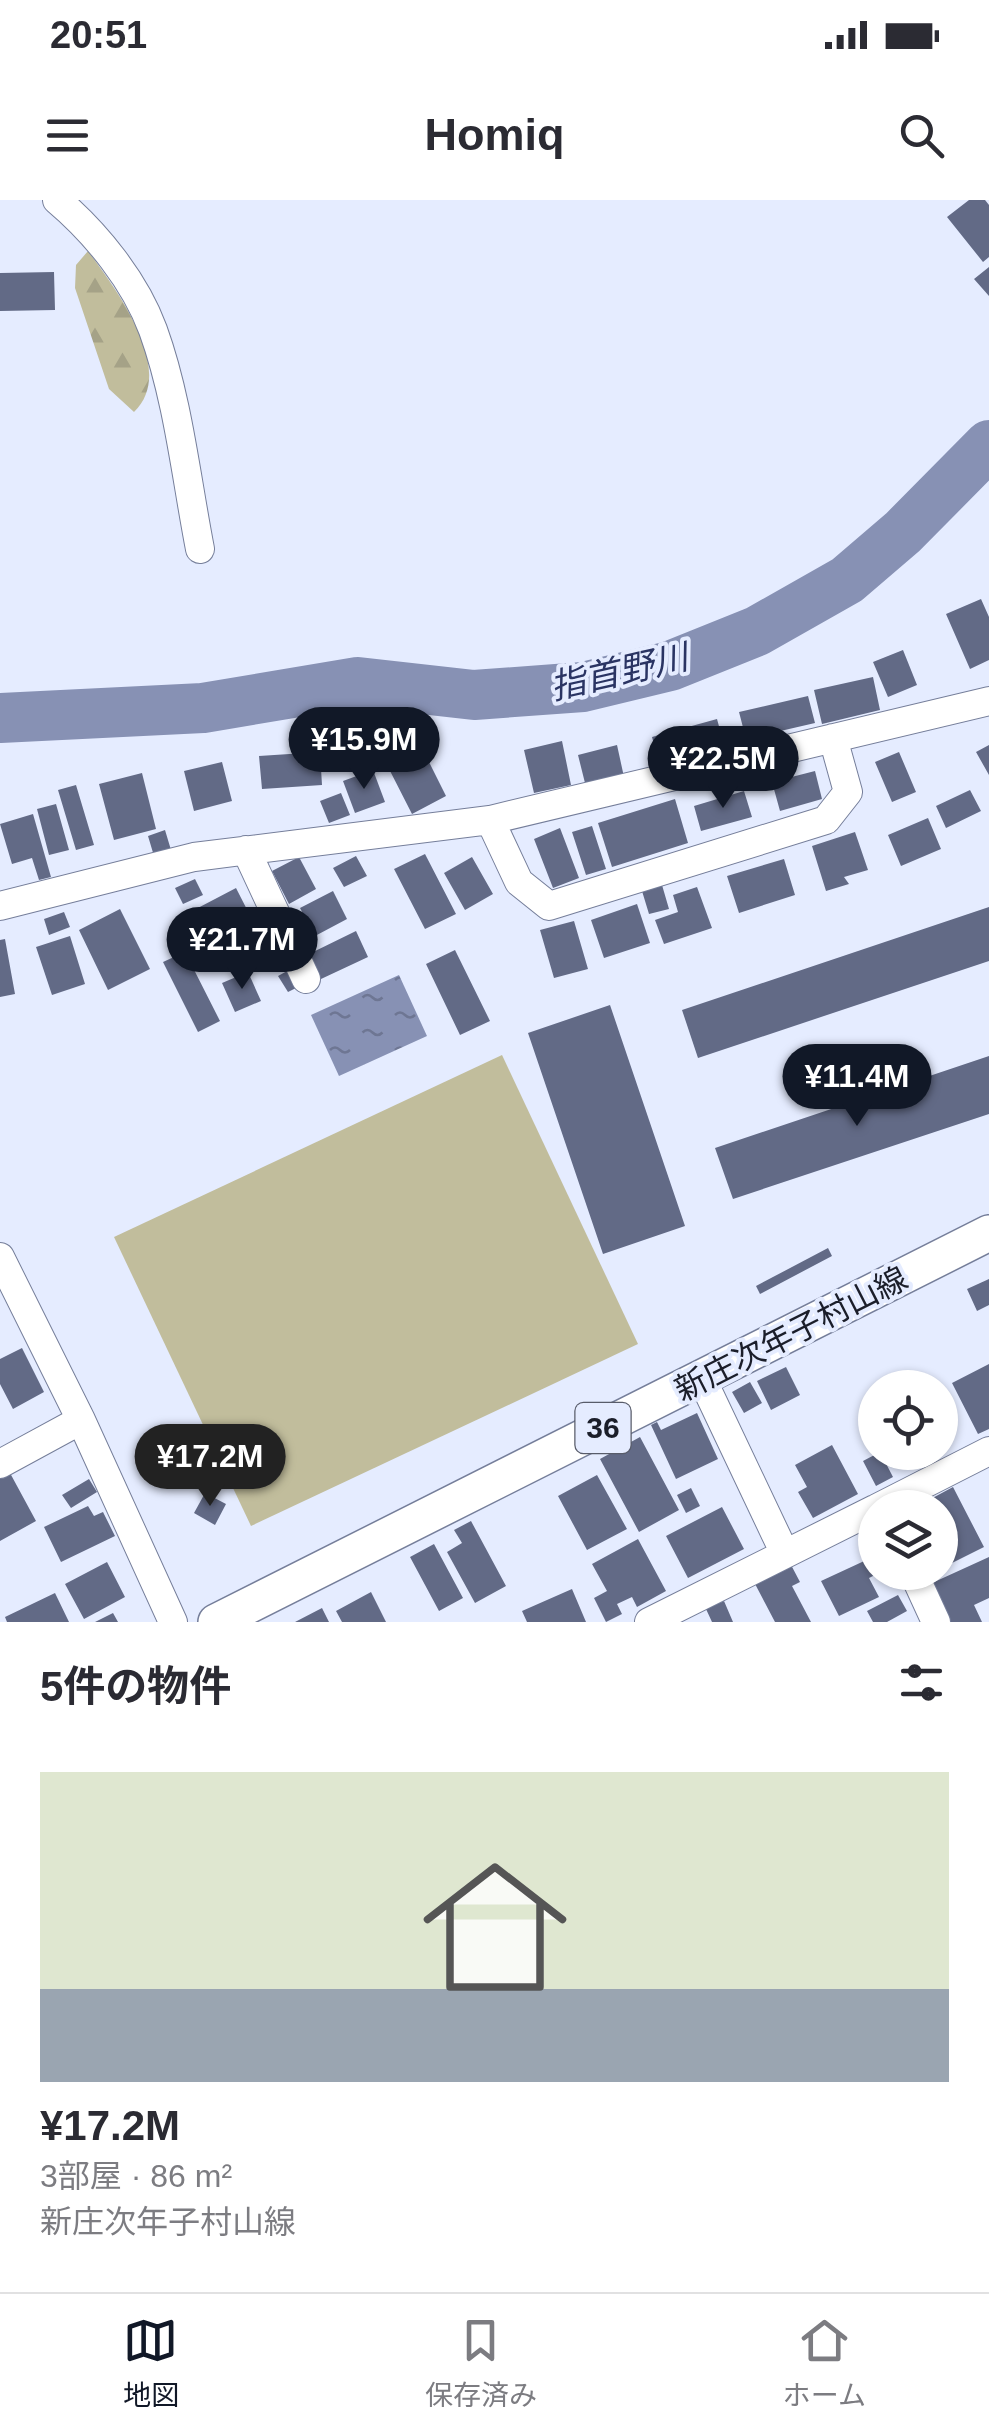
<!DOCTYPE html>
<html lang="ja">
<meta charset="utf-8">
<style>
:root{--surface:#fff;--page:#f2f2f3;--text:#2b2b33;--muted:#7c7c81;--line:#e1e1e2;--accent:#111827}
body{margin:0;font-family:Helvetica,"Noto Sans JP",sans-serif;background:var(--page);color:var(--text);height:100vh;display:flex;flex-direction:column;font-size:38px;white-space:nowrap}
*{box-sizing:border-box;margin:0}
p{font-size:32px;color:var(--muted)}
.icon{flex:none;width:55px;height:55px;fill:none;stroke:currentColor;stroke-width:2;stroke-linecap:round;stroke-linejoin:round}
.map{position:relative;height:1422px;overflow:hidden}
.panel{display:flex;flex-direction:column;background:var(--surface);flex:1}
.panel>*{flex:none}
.tools{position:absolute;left:858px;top:1170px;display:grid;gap:20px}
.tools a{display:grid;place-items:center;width:100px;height:100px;border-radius:50%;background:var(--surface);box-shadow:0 2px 8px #0004;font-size:50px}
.price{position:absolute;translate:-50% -85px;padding:0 22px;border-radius:35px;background:var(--accent);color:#fff;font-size:32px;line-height:65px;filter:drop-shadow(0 2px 5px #0008)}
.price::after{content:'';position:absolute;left:50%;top:60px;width:30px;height:22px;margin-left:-15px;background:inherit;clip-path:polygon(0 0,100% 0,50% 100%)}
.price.on{background:#222;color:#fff}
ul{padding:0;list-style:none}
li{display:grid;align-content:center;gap:20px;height:530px;padding:0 40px}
li span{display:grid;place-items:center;height:310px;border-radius:0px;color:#555}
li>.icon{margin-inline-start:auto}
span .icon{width:180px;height:180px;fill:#fffc;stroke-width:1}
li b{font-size:42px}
h2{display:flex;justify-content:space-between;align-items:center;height:120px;padding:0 40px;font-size:42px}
.status{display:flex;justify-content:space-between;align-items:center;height:70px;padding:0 50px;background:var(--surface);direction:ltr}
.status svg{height:28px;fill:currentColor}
header{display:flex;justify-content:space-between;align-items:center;height:130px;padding:0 40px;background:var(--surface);font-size:45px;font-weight:800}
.tabs{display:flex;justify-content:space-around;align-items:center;height:140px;border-top:2px solid var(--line);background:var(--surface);font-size:28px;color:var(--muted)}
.tabs a{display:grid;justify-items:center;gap:5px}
.tabs .on{color:var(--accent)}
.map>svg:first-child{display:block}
</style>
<div class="status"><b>20:51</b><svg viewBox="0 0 49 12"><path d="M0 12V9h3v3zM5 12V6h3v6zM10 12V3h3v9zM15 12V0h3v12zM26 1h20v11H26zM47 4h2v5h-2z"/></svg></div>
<header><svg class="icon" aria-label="menu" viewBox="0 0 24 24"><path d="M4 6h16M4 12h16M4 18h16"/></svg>Homiq<svg class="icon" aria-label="search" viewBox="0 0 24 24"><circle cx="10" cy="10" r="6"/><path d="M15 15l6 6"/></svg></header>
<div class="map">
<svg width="989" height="1422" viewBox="0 0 989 1422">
<defs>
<pattern id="forest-firs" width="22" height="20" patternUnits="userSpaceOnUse" patternTransform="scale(2.5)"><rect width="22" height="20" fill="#c1bd9c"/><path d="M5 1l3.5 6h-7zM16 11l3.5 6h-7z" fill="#a5a287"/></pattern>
<pattern id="water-ripples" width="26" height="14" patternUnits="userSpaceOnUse" patternTransform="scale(2.5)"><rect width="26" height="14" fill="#8791b4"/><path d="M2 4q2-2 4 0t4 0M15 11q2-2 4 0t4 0" fill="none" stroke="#6e7693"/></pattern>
</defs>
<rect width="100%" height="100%" fill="#e5ecff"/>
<path fill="url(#forest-firs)" d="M88,51c27,37 90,119 46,161l-25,-23 -34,-101 1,-23z"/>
<path fill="#c1bd9c" d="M502,855l136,289 -387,182 -137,-289z"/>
<path fill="url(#water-ripples)" d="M399,775l28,61 -88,40 -28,-61z"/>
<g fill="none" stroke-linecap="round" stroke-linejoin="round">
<path stroke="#8791b4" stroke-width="50" d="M0,518l203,-10 155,-26 116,13 109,-8 87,-21 87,-35 90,-51 56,-48 86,-87"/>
</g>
<path fill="#626a86" d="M969,0h16l4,5v52l-6,5 -36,-45z
M989,67v29l-15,-17z
M54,72l1,38 -55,1v-38z
M981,399l8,18v43l-19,9 -24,-55z
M903,450l14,35 -29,12 -15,-35z
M873,477l7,33 -58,14 -8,-34z
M808,496l7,27 -69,16 -7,-27z
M717,519l9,33 -65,17 -9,-32z
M562,541l9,44 -37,8 -10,-43z
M617,545l7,32 -38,10 -8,-32z
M989,545v30l-13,-23z
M422,548l24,48 -34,18 -25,-49z
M320,552l2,33 -60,4 -3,-33z
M899,552l17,40 -24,10 -17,-40z
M222,562l10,39 -38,10 -10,-40z
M373,570l12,32 -30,11 -12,-32z
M815,571l7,28 -42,12 -8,-29z
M142,573l14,56 -42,11 -15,-56z
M76,585l18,60 -18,5 -18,-60z
M970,590l11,21 -35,17 -10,-22z
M744,591l8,26 -51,14 -7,-25z
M341,593l9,22 -21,8 -9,-22z
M675,599l13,44 -76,24 -14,-44z
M56,604l13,46 -20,5 -12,-46z
M33,614l18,63 -12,3 -7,-22 -20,6 -12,-40z
M928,618l13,31 -40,17 -13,-31z
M592,626l14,43 -20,6 -14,-43z
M560,628l19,50 -26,10 -19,-49z
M165,630l6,20 -17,6 -6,-20z
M855,632l13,38 -24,7 5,7 -23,7 -14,-45z
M425,654l31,60 -31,15 -31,-60z
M356,656l11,20 -23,11 -11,-19z
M299,657l17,32 -27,15 -17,-33z
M472,657l21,37 -28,16 -21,-37z
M784,659l11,36 -56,18 -12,-37z
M195,679l8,16 -20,9 -8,-16z
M662,685l7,24 -20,5 -7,-23z
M697,687l15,41 -48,16 -9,-24 23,-8 -5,-17z
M236,688l30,59 -42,21 -30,-58z
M333,691l14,28 -32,17 -15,-28z
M637,704l13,39 -46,15 -13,-38z
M989,707v54l-291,97 -16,-48z
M120,709l30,60 -42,21 -29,-60z
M64,712l6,15 -21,8 -5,-16z
M574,721l14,48 -34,9 -14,-48z
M356,731l12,26 -47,22 -12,-25z
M70,736l15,48 -33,11 -16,-48z
M5,739l10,55 -15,3v-57z
M455,750l35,71 -30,14 -34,-71z
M185,752l35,69 -22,11 -35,-70z
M289,770l9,17 -10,5 -10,-16z
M248,772l13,29 -26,11 -13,-29z
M610,805l75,221 -82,28 -75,-221z
M989,856v58l-256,85 -18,-51z
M828,1048l4,8 -72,38 -4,-8z
M989,1079v26l-12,6 -10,-22z
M22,1148l22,44 -31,17 -13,-25v-25z
M989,1164v65l-11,5 -26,-51z
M786,1167l14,28 -29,15 -14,-29z
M750,1182l12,21 -18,10 -12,-21z
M697,1213l21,46 -42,20 -25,-54 6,-3 4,8z
M640,1237l39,73 -40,22 -39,-73z
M832,1245l26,49 -45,24 -15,-26 9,-5 -12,-22z
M880,1252l13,25 -17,9 -13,-25z
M895,1252h28l-23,12z
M10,1273l26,48 -36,20v-63z
M597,1275l30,54 -40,21 -29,-54z
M89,1279l8,13 -26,16 -9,-13z
M953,1287l31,60 -42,21 -2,-60h-10l-3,-7z
M691,1288l9,18 -14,7 -9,-18z
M205,1293l21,11 -11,21 -21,-12z
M88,1306l6,10 9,-4 12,24 -54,26 -17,-35z
M722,1307l22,42 -56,29 -22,-42z
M471,1321l35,65 -31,17 -28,-51 15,-9 -8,-13z
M638,1339l28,52 -29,16 -5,-10 -15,7 5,10 -16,8 -12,-24 13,-7 -15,-27z
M434,1344l29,54 -24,13 -29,-54z
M875,1356v19l-6,3 10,19 -40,19 -18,-35z
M989,1357v41l-15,7 8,17h-32l-18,-39z
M107,1362l18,35 -41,22 -19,-35z
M790,1363l10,19 -8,4 19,36h-36l-21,-40z
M572,1389l14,33h-59l-5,-11z
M371,1392l15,30h-44l-6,-11z
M55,1393l14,29h-62l-2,-5z
M898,1395l9,16 -20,11h-14l-6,-11z
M724,1401l9,21h-21l-6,-13z
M322,1408l7,14h-34z
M113,1413l5,9h-23z"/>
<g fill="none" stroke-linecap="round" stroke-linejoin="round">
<defs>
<path id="minor" d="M57,0c39,33 78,81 96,130 25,69 33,147 47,219
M490,620l29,62 30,24 277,-86 22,-28 -15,-54
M246,650l60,129
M0,706l194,-49 296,-37 499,-119
M0,1057l81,163 92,202
M702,1179l83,175
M0,1264l81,-44
M877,1308l112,-57
M913,1372l23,50
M649,1422l226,-113"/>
<path id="major" d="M216,1422l773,-389"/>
</defs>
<use href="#minor" stroke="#757e9a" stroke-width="30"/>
<use href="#major" stroke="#757e9a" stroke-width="38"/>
<use href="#minor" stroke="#fff" stroke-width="28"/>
<use href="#major" stroke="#fff" stroke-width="35"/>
</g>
<g text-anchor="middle" stroke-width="8" stroke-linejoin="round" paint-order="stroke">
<rect fill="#e5ecff" stroke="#585c6a" stroke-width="2.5" x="575.5" y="1203" width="55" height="50" rx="8"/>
<g font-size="30" font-weight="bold" fill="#1b1e2a">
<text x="603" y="1238">36</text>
</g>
<g font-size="32" fill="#1b1e2a" stroke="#e5ecff">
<text transform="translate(791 1134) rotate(-27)" y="11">新庄次年子村山線</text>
</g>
<g font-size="35" font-style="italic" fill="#2a3463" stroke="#e5ecff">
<text transform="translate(619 472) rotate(-13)" y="12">指首野川</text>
</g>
</g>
</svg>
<div class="tools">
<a><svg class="icon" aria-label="locate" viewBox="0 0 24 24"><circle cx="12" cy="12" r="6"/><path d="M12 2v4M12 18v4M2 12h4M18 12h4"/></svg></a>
<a><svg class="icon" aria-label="layers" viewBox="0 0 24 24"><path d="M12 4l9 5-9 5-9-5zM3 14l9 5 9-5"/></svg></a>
</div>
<b class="price" style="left:364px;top:592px">¥15.9M</b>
<b class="price" style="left:723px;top:611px">¥22.5M</b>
<b class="price" style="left:242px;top:792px">¥21.7M</b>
<b class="price" style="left:857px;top:929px">¥11.4M</b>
<b class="price on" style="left:210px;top:1309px">¥17.2M</b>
</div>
<section class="panel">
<h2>5件の物件<svg class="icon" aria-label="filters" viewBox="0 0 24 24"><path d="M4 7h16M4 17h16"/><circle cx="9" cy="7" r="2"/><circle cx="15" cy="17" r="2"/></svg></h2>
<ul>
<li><span style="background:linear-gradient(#dfe7d0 70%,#9aa5b1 0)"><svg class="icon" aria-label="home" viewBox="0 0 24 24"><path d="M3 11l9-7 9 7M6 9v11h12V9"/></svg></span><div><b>¥17.2M</b><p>3部屋 · 86 m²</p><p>新庄次年子村山線</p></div></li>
</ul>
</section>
<nav class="tabs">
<a class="on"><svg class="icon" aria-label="map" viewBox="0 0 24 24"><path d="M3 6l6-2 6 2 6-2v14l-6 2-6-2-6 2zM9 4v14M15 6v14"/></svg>地図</a>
<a><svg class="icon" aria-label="saved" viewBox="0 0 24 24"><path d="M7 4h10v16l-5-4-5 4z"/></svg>保存済み</a>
<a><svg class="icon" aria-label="home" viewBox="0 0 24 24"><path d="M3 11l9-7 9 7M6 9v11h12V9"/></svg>ホーム</a>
</nav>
